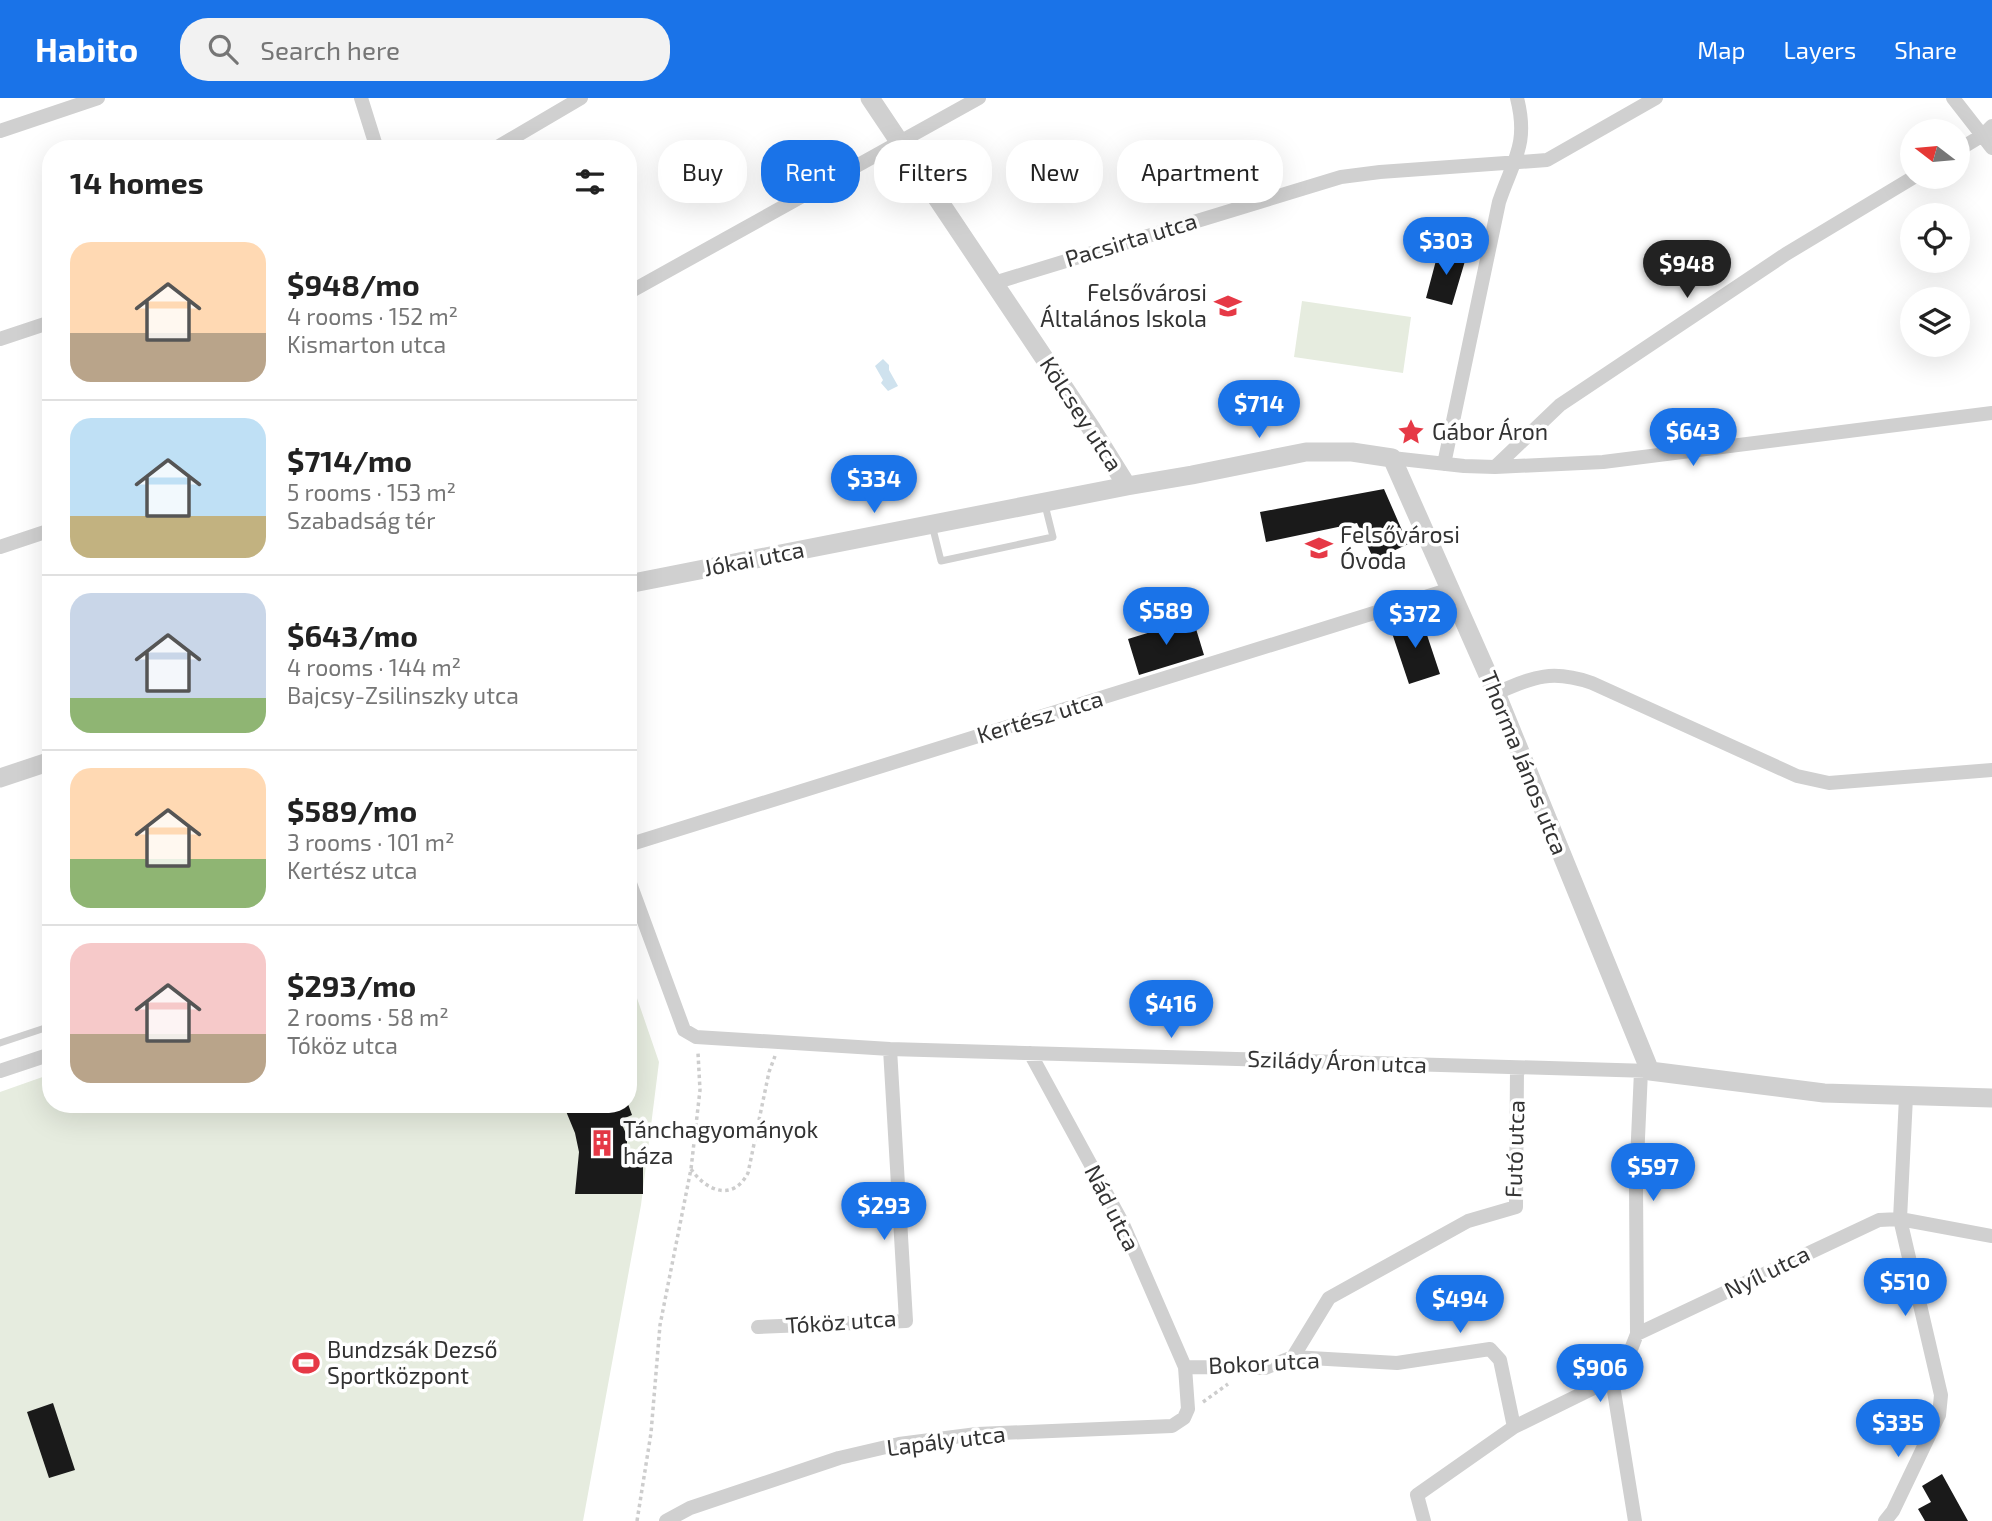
<!DOCTYPE html>
<meta charset="utf-8">
<style>
:root{--surface:#fff;--page:#f2f2f2;--text:#222;--muted:#767676;--line:#e0e0e0;--accent:#1a73e8}
body{margin:0;font-family:"Exo 2",sans-serif;background:var(--page);color:var(--text);height:100vh;display:flex;flex-direction:column;font-size:26px;white-space:nowrap}
*{box-sizing:border-box;margin:0}
p{font-size:23px;color:var(--muted)}
.icon{flex:none;width:38px;height:38px;fill:none;stroke:currentColor;stroke-width:2;stroke-linecap:round;stroke-linejoin:round}
.map{position:relative;flex:1;overflow:hidden}
.details{position:absolute;left:42px;top:42px;width:595px;height:973px;display:flex;flex-direction:column;background:var(--surface);border-radius:28px;box-shadow:0 7px 28px #0002}
.details>*{flex:none}
.hud{position:absolute;left:658px;top:42px;width:665px;height:63px;display:flex;gap:14px}
.needle{width:46px;rotate:286deg}
.fabs{position:absolute;left:1900px;top:21px;display:grid;gap:14px}
.fabs a{display:grid;place-items:center;width:70px;height:70px;border-radius:50%;background:var(--surface);box-shadow:0 7px 28px #0002;font-size:35px}
.price{position:absolute;translate:-50% -60px;padding:0 16px;border-radius:24px;background:var(--accent);color:#fff;font-size:23px;line-height:46px;filter:drop-shadow(0 2px 4px #0008)}
.price::after{content:'';position:absolute;left:50%;top:42px;width:21px;height:16px;margin-left:-10px;background:inherit;clip-path:polygon(0 0,100% 0,50% 100%)}
.price.on{background:#222;color:#fff}
ul{padding:0;list-style:none}
li{display:flex;align-items:center;gap:21px;height:175px;padding:0 28px}
li+li{border-top:2px solid var(--line)}
li span{display:grid;place-items:center;flex:none;width:196px;height:140px;border-radius:21px;color:#555}
li>.icon{margin-inline-start:auto}
span .icon{width:84px;height:84px;fill:#fffc;stroke-width:1}
li b{font-size:30px}
h2{display:flex;justify-content:space-between;align-items:center;height:84px;padding:0 28px;font-size:30px}
.pill{padding:0 24px;border-radius:28px;background:var(--surface);box-shadow:0 7px 28px #0002;font-size:24px;line-height:63px}
.pill.on{background:var(--accent);color:#fff}
header{display:flex;align-items:center;gap:42px;box-sizing:border-box;height:98px;padding:0 35px;background:var(--accent);color:#fff}
header strong{font-size:33px}
nav{display:flex;gap:38px;margin-inline-start:auto;font-size:24px}
.search{width:490px;height:63px;background:var(--page);display:flex;align-items:center;gap:18px;box-sizing:border-box;padding:0 24px;border-radius:28px;color:var(--muted);font-size:26px}
.map>svg:first-child{display:block}
</style>
<header>
<strong>Habito</strong>
<div class="search"><svg class="icon" aria-label="search" viewBox="0 0 24 24"><circle cx="10" cy="10" r="6"/><path d="M15 15l6 6"/></svg>Search here</div>
<nav><a>Map</a><a>Layers</a><a>Share</a></nav>
</header>
<div class="map">
<svg width="1992" height="1423" viewBox="0 0 1992 1423">
<rect width="100%" height="100%" fill="#fff"/>
<path fill="#e6ecdf" d="M1302,203l109,16 -8,56 -109,-16z
M628,874l31,90 -18,143 -58,316h-583v-429l51,-18v30h577z"/>
<path fill="#cfe2ee" d="M883,261l6,6v5l9,16 -10,5 -7,-8 2,-3 -8,-14z"/>
<path fill="#1a1a1a" d="M1449,152l9,2 7,9 -13,44 -26,-7 12,-45z
M1384,391l24,55 -34,16 -17,-37 -91,19 -6,-30z
M1421,519l19,57 -31,10 -19,-57z
M1193,521l11,36 -65,20 -11,-36z
M563,1006h65l4,11 -12,5 7,16v15h16v43h-68l4,-42 -4,-19z
M53,1305l22,67 -26,8 -22,-66z
M1942,1376l26,47h-43l-7,-12 13,-7 -9,-16z"/>
<g fill="none" stroke-linecap="round" stroke-linejoin="round">
<path stroke="#cdcdcd" stroke-width="3.5" stroke-dasharray="3.5 3.5" stroke-linecap="butt" d="M691,1071c15,22 42,33 57,4l21,-101 6,-16
M1203,1304l25,-18
M637,1423l14,-88 9,-108 31,-156 9,-79 -2,-37"/>
<path stroke="#d0d0d0" stroke-width="7" d="M932,427l9,36 112,-24 -8,-32
M0,945l51,-17"/>
<path stroke="#d0d0d0" stroke-width="14" d="M361,0l16,51
M1953,0l39,50
M0,33l98,-33
M494,51l87,-51
M1958,52l25,-15 9,-9
M994,185l347,-106 39,-5 167,-12 109,-62
M628,195l351,-195
M0,241l51,-17
M1392,360l72,8 31,1 108,-5 389,-49
M1444,366l55,-262c14,-42 30,-57 18,-104
M1495,369l65,-62 226,-151 128,-77
M0,449l51,-17
M1496,595c38,-16 55,-24 96,-10l205,93 32,7 163,-13
M628,747l823,-256
M628,780l56,152 12,7 194,12 760,22
M0,973l51,-17
M758,1229l148,-6 -16,-272
M1637,1236l242,-114 21,-1 92,17
M1293,1259l36,-59 139,-77 48,-14 1,-139
M1185,1269l80,1 28,-11 104,6 93,-14 10,11 14,67 -97,68 7,26
M1612,1281l23,142
M1514,1329l98,-48 16,-22 9,-23 -1,-151 5,-112
M666,1423l24,-13 149,-50 60,-14 78,-10 195,-8 12,-8 4,-9 -3,-42 -63,-145 -92,-169
M1885,1423l8,-10 46,-96 2,-20 -41,-176 6,-122"/>
<path stroke="#d0d0d0" stroke-width="19" d="M870,0l221,330 36,58
M628,486l499,-98 65,-11 114,-23h46l40,6 104,235 154,378 174,22 168,5
M0,680l51,-17"/>
</g>
<defs>
<symbol id="school-bare" viewBox="-9 -9 18 18"><path d="M0-5L7-2L0 1L-7-2ZM-4 1L0 2.5L4 1V4Q0 6-4 4Z" fill="#e63946" stroke="#fff" stroke-width="2.5" paint-order="stroke"/></symbol>
<symbol id="sight-bare" viewBox="-9 -9 18 18"><path d="M0-6L1.8-2.2L6-1.7L2.9 1.2L3.7 5.4L0 3.3L-3.7 5.4L-2.9 1.2L-6-1.7L-1.8-2.2Z" fill="#e63946" stroke="#fff" stroke-width="2.5" paint-order="stroke"/></symbol>
<symbol id="building-bare" viewBox="-9 -9 18 18"><path d="M-4-6H4V6H1V3H-1V6H-4ZM-2.5-4.3h1.7v1.8h-1.7ZM.8-4.3h1.7v1.8H.8ZM-2.5-1h1.7V.8h-1.7ZM.8-1h1.7V.8H.8Z" fill="#e63946" stroke="#fff" stroke-width="2.5" paint-order="stroke"/></symbol>
<symbol id="stadium-bare" viewBox="-9 -9 18 18"><path d="M0-5a6.5 5 0 1 0 0 10a6.5 5 0 1 0 0-10ZM-3.5-1.8h7v3.6h-7Z" fill="#e63946" stroke="#fff" stroke-width="2.5" paint-order="stroke"/></symbol>
</defs>
<g fill-rule="evenodd">
<use href="#school-bare" x="1209" y="189" width="38" height="38"/>
<use href="#sight-bare" x="1392" y="315" width="38" height="38"/>
<use href="#school-bare" x="1300" y="431" width="38" height="38"/>
<use href="#building-bare" x="583" y="1026" width="38" height="38"/>
<use href="#stadium-bare" x="287" y="1246" width="38" height="38"/>
</g>
<g text-anchor="middle" stroke-width="7" stroke-linejoin="round" paint-order="stroke">
<g font-size="23" fill="#333" stroke="#fff">
<text transform="translate(1131 142) rotate(-17)" y="8">Pacsirta utca</text>
<text transform="translate(1081 316) rotate(57)" y="8">Kölcsey utca</text>
<text transform="translate(754 461) rotate(-11)" y="8">Jókai utca</text>
<text transform="translate(1040 619) rotate(-17)" y="8">Kertész utca</text>
<text transform="translate(1524 665) rotate(68)" y="8">Thorma János utca</text>
<text transform="translate(1337 964) rotate(2)" y="8">Szilády Áron utca</text>
<text transform="translate(1515 1051) rotate(-88)" y="8">Futó utca</text>
<text transform="translate(1112 1110) rotate(63)" y="8">Nád utca</text>
<text transform="translate(1767 1174) rotate(-26)" y="8">Nyíl utca</text>
<text transform="translate(841 1224) rotate(-4)" y="8">Tóköz utca</text>
<text transform="translate(1264 1265) rotate(-3)" y="8">Bokor utca</text>
<text transform="translate(946 1343) rotate(-7)" y="8">Lapály utca</text>
</g>
<g font-size="23" fill="#333" stroke="#fff" text-anchor="start">
<text x="1207" y="203" text-anchor="end">Felsővárosi<tspan x="1207" dy="26">Általános Iskola</tspan></text>
<text x="1432" y="342">Gábor Áron</text>
<text x="1340" y="445">Felsővárosi<tspan x="1340" dy="26">Óvoda</tspan></text>
<text x="623" y="1040">Tánchagyományok<tspan x="623" dy="26">háza</tspan></text>
<text x="327" y="1260">Bundzsák Dezső<tspan x="327" dy="26">Sportközpont</tspan></text>
</g>
</g>
</svg>
<div class="fabs">
<a><svg class="needle" viewBox="-14 -14 28 28"><path d="M0-13l5 13h-10z" fill="#e53935"/><path d="M0 13l5-13h-10z" fill="#767676"/></svg></a>
<a><svg class="icon" aria-label="locate" viewBox="0 0 24 24"><circle cx="12" cy="12" r="6"/><path d="M12 2v4M12 18v4M2 12h4M18 12h4"/></svg></a>
<a><svg class="icon" aria-label="layers" viewBox="0 0 24 24"><path d="M12 4l9 5-9 5-9-5zM3 14l9 5 9-5"/></svg></a>
</div>
<b class="price" style="left:1446px;top:179px">$303</b>
<b class="price on" style="left:1687px;top:202px">$948</b>
<b class="price" style="left:1259px;top:342px">$714</b>
<b class="price" style="left:1693px;top:370px">$643</b>
<b class="price" style="left:874px;top:417px">$334</b>
<b class="price" style="left:1166px;top:549px">$589</b>
<b class="price" style="left:1415px;top:552px">$372</b>
<b class="price" style="left:1171px;top:942px">$416</b>
<b class="price" style="left:1653px;top:1105px">$597</b>
<b class="price" style="left:884px;top:1144px">$293</b>
<b class="price" style="left:1905px;top:1220px">$510</b>
<b class="price" style="left:1460px;top:1237px">$494</b>
<b class="price" style="left:1600px;top:1306px">$906</b>
<b class="price" style="left:1898px;top:1361px">$335</b>
<div class="hud">
<a class="pill">Buy</a>
<a class="pill on">Rent</a>
<a class="pill">Filters</a>
<a class="pill">New</a>
<a class="pill">Apartment</a>
</div>
<section class="details">
<h2>14 homes<svg class="icon" aria-label="filters" viewBox="0 0 24 24"><path d="M4 7h16M4 17h16"/><circle cx="9" cy="7" r="2"/><circle cx="15" cy="17" r="2"/></svg></h2>
<ul>
<li><span style="background:linear-gradient(#ffd9b3 65%,#b9a48a 0)"><svg class="icon" aria-label="home" viewBox="0 0 24 24"><path d="M3 11l9-7 9 7M6 9v11h12V9"/></svg></span><div><b>$948/mo</b><p>4 rooms · 152 m²</p><p>Kismarton utca</p></div></li>
<li><span style="background:linear-gradient(#bfe0f5 70%,#c2b280 0)"><svg class="icon" aria-label="home" viewBox="0 0 24 24"><path d="M3 11l9-7 9 7M6 9v11h12V9"/></svg></span><div><b>$714/mo</b><p>5 rooms · 153 m²</p><p>Szabadság tér</p></div></li>
<li><span style="background:linear-gradient(#c9d6e8 75%,#8fb573 0)"><svg class="icon" aria-label="home" viewBox="0 0 24 24"><path d="M3 11l9-7 9 7M6 9v11h12V9"/></svg></span><div><b>$643/mo</b><p>4 rooms · 144 m²</p><p>Bajcsy-Zsilinszky utca</p></div></li>
<li><span style="background:linear-gradient(#ffd9b3 65%,#8fb573 0)"><svg class="icon" aria-label="home" viewBox="0 0 24 24"><path d="M3 11l9-7 9 7M6 9v11h12V9"/></svg></span><div><b>$589/mo</b><p>3 rooms · 101 m²</p><p>Kertész utca</p></div></li>
<li><span style="background:linear-gradient(#f6c9c9 65%,#b9a48a 0)"><svg class="icon" aria-label="home" viewBox="0 0 24 24"><path d="M3 11l9-7 9 7M6 9v11h12V9"/></svg></span><div><b>$293/mo</b><p>2 rooms · 58 m²</p><p>Tóköz utca</p></div></li>
</ul>
</section>
</div>
